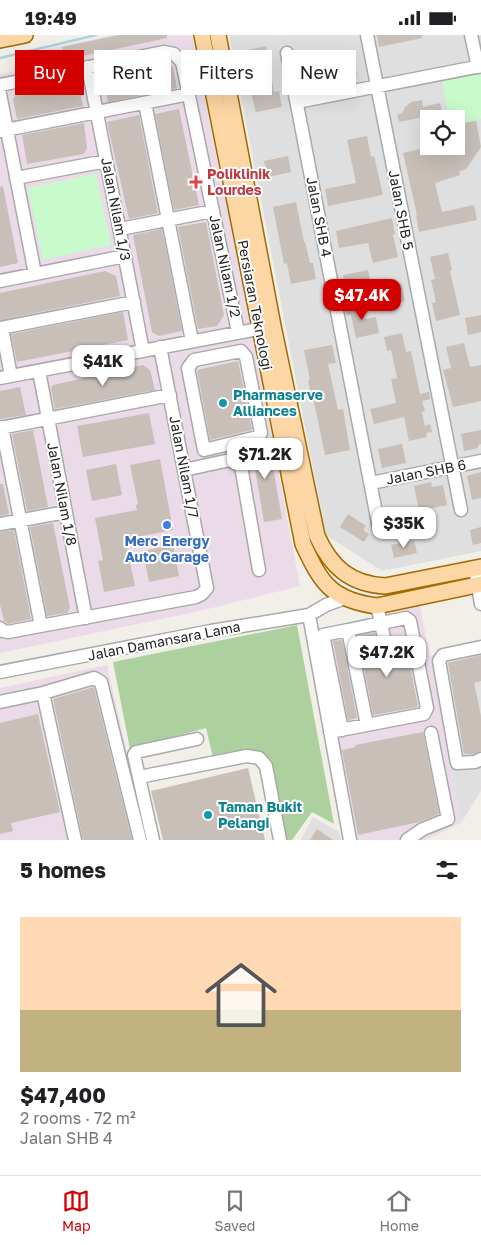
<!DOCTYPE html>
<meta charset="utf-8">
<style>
:root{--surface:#fff;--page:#f2f2f2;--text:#202124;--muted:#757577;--line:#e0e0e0;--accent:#d40000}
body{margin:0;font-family:"Golos Text",sans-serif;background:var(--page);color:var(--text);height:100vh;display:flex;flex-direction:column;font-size:19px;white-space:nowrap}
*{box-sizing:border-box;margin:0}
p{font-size:16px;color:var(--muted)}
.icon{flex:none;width:28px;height:28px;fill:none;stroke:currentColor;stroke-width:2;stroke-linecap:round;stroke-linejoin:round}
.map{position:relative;height:805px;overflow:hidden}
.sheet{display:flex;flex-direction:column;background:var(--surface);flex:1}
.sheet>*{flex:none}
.top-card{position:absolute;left:15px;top:15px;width:451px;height:45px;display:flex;gap:10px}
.buttons{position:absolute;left:420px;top:75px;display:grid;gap:10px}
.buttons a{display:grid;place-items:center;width:45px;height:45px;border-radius:0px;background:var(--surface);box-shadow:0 5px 20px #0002;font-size:25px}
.price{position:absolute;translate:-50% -42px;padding:0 11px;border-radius:10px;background:#fff;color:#222;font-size:16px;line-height:32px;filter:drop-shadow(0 1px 2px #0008)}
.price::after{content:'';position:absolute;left:50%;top:30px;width:15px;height:11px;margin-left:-8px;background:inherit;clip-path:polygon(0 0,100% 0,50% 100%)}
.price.active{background:var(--accent);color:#fff}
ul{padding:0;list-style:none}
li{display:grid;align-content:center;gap:10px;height:265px;padding:0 20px}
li+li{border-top:1px solid var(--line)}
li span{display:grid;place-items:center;height:155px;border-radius:0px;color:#555}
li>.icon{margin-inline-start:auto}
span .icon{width:90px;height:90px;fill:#fffc;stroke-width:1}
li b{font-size:21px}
h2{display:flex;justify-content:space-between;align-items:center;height:60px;padding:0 20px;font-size:21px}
.tag{padding:0 18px;border-radius:0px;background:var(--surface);box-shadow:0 5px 20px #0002;font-size:18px;line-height:45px}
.tag.active{background:var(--accent);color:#fff}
.status{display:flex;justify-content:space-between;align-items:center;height:35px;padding:0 25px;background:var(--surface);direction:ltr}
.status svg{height:14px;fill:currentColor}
.tab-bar{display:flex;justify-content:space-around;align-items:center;height:70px;border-top:1px solid var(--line);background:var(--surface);font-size:14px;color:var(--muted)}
.tab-bar a{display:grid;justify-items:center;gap:2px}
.tab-bar .active{color:var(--accent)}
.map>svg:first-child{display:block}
</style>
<div class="status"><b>19:49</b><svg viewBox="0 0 49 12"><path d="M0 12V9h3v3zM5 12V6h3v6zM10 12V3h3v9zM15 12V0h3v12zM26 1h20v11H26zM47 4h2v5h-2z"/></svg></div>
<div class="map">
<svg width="481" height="805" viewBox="0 0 481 805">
<rect width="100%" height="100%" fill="#f2efe9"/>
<path fill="#e0dfdf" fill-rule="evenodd" d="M229,0h252v516l-99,20 -56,-36zM429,84h27v27h-27z
M481,609v147l-20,32 -32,-167z
M313,782l25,14 4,9h-41z"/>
<path fill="#ebdbe8" d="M113,0h79l62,307 46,244 -96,24 -204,43v-579l39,-8 -2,-15z
M420,571l41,217 -36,17h-81l-2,-4 -36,-203z
M107,630l40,175h-147v-152z"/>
<path fill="#add19e" d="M297,590l37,199 -22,-12 -20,28h-7l-16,-80 -19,-10 -36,12 -8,-34 -76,21 -17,-87z"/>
<path fill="#c8facc" d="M481,37v47l-25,5v-5h-7l-7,-39z
M96,139l15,71 -68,15 -15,-72z"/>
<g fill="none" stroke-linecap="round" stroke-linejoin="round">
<path stroke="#aad3df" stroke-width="2.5" d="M0,23l96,-23"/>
</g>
<path fill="#c7bfb8" d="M119,0h48v3l-103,22 -2,-13z
M377,0h45v3l-43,9z
M266,11l8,46 5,-1 3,16 -26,5 -10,-37 3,-1 -5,-23z
M354,24l3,17 -25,5 -4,-17z
M167,26l6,6 4,21 -69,14 -4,-23 5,-7z
M73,44l6,6 4,21 -66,13 -4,-20 8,-10z
M422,65l1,7 17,-4 4,15 -16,1v-3l-29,6 -2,-7 5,-2 3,-6 6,-5z
M179,74l20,96 -25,5 -19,-96z
M139,80l19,98 -29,6 -22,-97z
M476,86l5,26 -15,22 -7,2 1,4 -25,8 7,29 32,-7 3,15 -58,12 -3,-17h1l-14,-62 29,-7h24v-22z
M84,88l3,25 -3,6 -57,10 -5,-29z
M367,101l4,21 3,-1 9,39 -55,11 -3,-17 31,-6 -9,-43z
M288,121l3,16 -23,5 -4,-16z
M3,151l15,77 -18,4v-80z
M296,167l8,40h1l5,21h3l3,16 -25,5 -4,-21 -3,1 -11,-57z
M392,183l3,16 -2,1 5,22 -25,6 -5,-20 -29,5 -3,-17z
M206,187l18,93 -7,11 -19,3 -20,-102z
M162,194l20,102 -23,5 -7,-4 -19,-97z
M448,218l4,17 -2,1 10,44 -24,6 -4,-18 4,-1 -5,-22 4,-1 -5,-22z
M368,235l4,17 -26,5 -3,-17z
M105,236l11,5 4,20 -120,24v-27z
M401,248l4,18 -24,5 -4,-18z
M361,267l4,17 11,-2 3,16 -23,5 -5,-23h-4l-2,-10z
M123,277l5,28 -111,22 -6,-28z
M481,280v17l-13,3 -3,-17z
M402,298l4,19 5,-1 9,43 9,-2 1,7 -8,2 3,10 -3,1 3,14 5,-2 2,8 -6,1 1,4 -18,4 -5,-24 -30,7 -4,-15 26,-6 -5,-24 6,-1 -6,-28 -4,1 -3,-14z
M464,308l6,24 11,-2v36l-28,6 -10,-37 8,-2 -5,-21z
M332,310l4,18 -8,1 10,46 5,-1 7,41 -25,5 -13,-62h-1l-3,-12 2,-1 -6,-30z
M238,326l14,69 -42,10 -13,-70z
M143,330l7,5 5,20 -100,19 -4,-21 2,-3z
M20,352l6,28 -26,4v-28z
M149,378l6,31 -72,13 -6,-31z
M33,395l15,77 -21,4 -15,-77z
M481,395v14l-3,1v3l-14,3 -3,-17z
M269,408l13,76 -18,3 -11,-65 -9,1 -7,-3 -1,-4z
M402,409l4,19 -24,5 -4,-19z
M160,424l13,71 -42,8 1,5 -6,1 9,42 -31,6 -6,-31 5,-1 -8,-42 42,-8 -1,-5 2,-1 -8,-39z
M116,429l6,31 -30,6 -6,-31z
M481,437v26l-9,2 -5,-24z
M431,447l1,5 11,-2 4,20 -28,6 -5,-25z
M0,449h3l6,30 -9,2z
M348,479l18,12 -3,4 6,4 -5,8 -24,-15z
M53,488l17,85 -3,5 -20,3 -17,-89z
M481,492v16l-8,2 -3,-15z
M14,495l17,89 -23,5 -4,-3 -4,-16v-73z
M414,505l3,13 -23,5 -3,-13z
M173,510l6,31 -30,6 -6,-31z
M375,598l5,22 8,1 4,-3 15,-3 11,57 -45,8 -15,-79z
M342,605l15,78 -9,2 -15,-79z
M481,620v26l-7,2 7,33v35l-8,3h-9l-16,-91z
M94,652l38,153h-49l-30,-141z
M38,679l22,98 -49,11 2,8 -13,3v-111z
M423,697l16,82 -20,8 -61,13 -16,-85 14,-3 -1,-2z
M248,733l17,72h-102l-12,-49z
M317,794l16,11h-23z"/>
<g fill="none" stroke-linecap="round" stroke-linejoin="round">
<defs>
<path id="minor" d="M367,0l94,475
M471,0l7,32
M287,18l92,475
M88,32l55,284
M0,50l164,-33 10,2 8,8 56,270
M0,59l35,180
M297,67l184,-36
M145,68l47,238
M0,96l189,-37
M16,143l90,-17
M120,194l93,-18
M0,246l125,-25
M0,293l134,-26
M2,293l9,48
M241,316l5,6 15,76 -3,4 -54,13 -16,-82 6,-8z
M39,336l47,247
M0,343l268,-51
M2,392l39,199
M0,393l170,-33
M184,435l46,-10 11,6 18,104
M371,448l110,-22
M0,489l66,-12
M475,534l6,35
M309,580l41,225
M0,593l3,3 5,1 188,-35 6,-3 5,-6 -47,-241
M481,612l-38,8 -4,6 18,102 18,-1 6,-3
M0,637l211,-41 98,-16 17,-10 19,-7
M43,658l32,147
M0,667l43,-9 51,-15 7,4 39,158
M367,690l-19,-95 33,-7 5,25
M342,695l-19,-95 25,-5
M330,697l94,-18 3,-6 -17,-87 -4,-3 -25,5 -4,-17
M139,742l108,-21 12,2 7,8 14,74
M153,805l-19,-85 2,-3 61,-13
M407,805l16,-11 25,-10 -17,-86"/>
<path id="major" d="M202,0l101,509c18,39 28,56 74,62l104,-22
M218,0l55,291 44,210c14,31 33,48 68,50l96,-19
M0,5l25,-5"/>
</defs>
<use href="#minor" stroke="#a9a9a9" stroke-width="15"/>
<use href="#major" stroke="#a06b00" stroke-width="18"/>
<use href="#minor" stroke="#fff" stroke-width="12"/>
<use href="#major" stroke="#fcd6a4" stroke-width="15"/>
</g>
<path fill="#e0444e" stroke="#fff" stroke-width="2" d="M193.5 139.5h5v5h5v5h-5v5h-5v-5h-5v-5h5z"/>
<g fill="#0f9aa8" stroke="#fff" stroke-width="2">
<circle cx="223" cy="368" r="5"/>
<circle cx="208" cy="780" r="5"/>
</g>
<circle fill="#3f7fe0" stroke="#fff" stroke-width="2" cx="167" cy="490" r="5"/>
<g text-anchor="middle" stroke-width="4" stroke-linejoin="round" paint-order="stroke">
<g font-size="14" font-weight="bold" fill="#be3a42" stroke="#fff" text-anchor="start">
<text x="207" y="144">Poliklinik<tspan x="207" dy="16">Lourdes</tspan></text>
</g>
<g font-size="14" fill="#222" stroke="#fff">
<text transform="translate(116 174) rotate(79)" y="5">Jalan Nilam 1/3</text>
<text transform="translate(401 175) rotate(79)" y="5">Jalan SHB 5</text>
<text transform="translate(319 182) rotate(79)" y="5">Jalan SHB 4</text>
<text transform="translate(225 231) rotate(78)" y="5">Jalan Nilam 1/2</text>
<text transform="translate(255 270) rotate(79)" y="5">Persiaran Teknologi</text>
<text transform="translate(184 432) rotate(79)" y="5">Jalan Nilam 1/7</text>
<text transform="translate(426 437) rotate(-11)" y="5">Jalan SHB 6</text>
<text transform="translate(62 459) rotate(79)" y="5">Jalan Nilam 1/8</text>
<text transform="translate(164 606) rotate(-11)" y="5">Jalan Damansara Lama</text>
</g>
<g font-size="14" font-weight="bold" fill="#0d838f" stroke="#fff" text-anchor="start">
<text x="233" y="365">Pharmaserve<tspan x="233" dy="16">Alliances</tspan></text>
<text x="218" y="777">Taman Bukit<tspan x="218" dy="16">Pelangi</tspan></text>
</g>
<g font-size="14" font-weight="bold" fill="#366cbe" stroke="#fff">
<text x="167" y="511">Merc Energy<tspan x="167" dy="16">Auto Garage</tspan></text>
</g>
</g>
</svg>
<div class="buttons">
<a><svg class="icon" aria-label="locate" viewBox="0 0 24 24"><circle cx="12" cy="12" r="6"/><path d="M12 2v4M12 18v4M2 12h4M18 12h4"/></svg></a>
</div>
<b class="price active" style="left:362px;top:286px">$47.4K</b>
<b class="price" style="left:103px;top:352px">$41K</b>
<b class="price" style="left:265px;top:445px">$71.2K</b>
<b class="price" style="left:404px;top:514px">$35K</b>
<b class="price" style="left:387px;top:643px">$47.2K</b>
<div class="top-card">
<a class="tag active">Buy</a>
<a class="tag">Rent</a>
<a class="tag">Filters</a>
<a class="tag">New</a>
</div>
</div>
<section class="sheet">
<h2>5 homes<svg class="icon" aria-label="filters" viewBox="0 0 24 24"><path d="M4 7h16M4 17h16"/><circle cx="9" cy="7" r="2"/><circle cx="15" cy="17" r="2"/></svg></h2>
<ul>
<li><span style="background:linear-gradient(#ffd9b3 60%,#c2b280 0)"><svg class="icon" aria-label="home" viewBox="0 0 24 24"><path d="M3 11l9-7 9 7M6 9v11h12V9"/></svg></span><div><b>$47,400</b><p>2 rooms · 72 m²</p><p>Jalan SHB 4</p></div></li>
</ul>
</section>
<nav class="tab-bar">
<a class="active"><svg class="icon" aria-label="map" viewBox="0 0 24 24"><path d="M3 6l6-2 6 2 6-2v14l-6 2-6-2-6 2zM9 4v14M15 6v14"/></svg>Map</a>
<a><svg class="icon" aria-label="saved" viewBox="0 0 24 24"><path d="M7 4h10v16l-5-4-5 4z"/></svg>Saved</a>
<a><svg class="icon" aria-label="home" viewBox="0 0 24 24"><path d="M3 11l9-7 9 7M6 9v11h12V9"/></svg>Home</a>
</nav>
